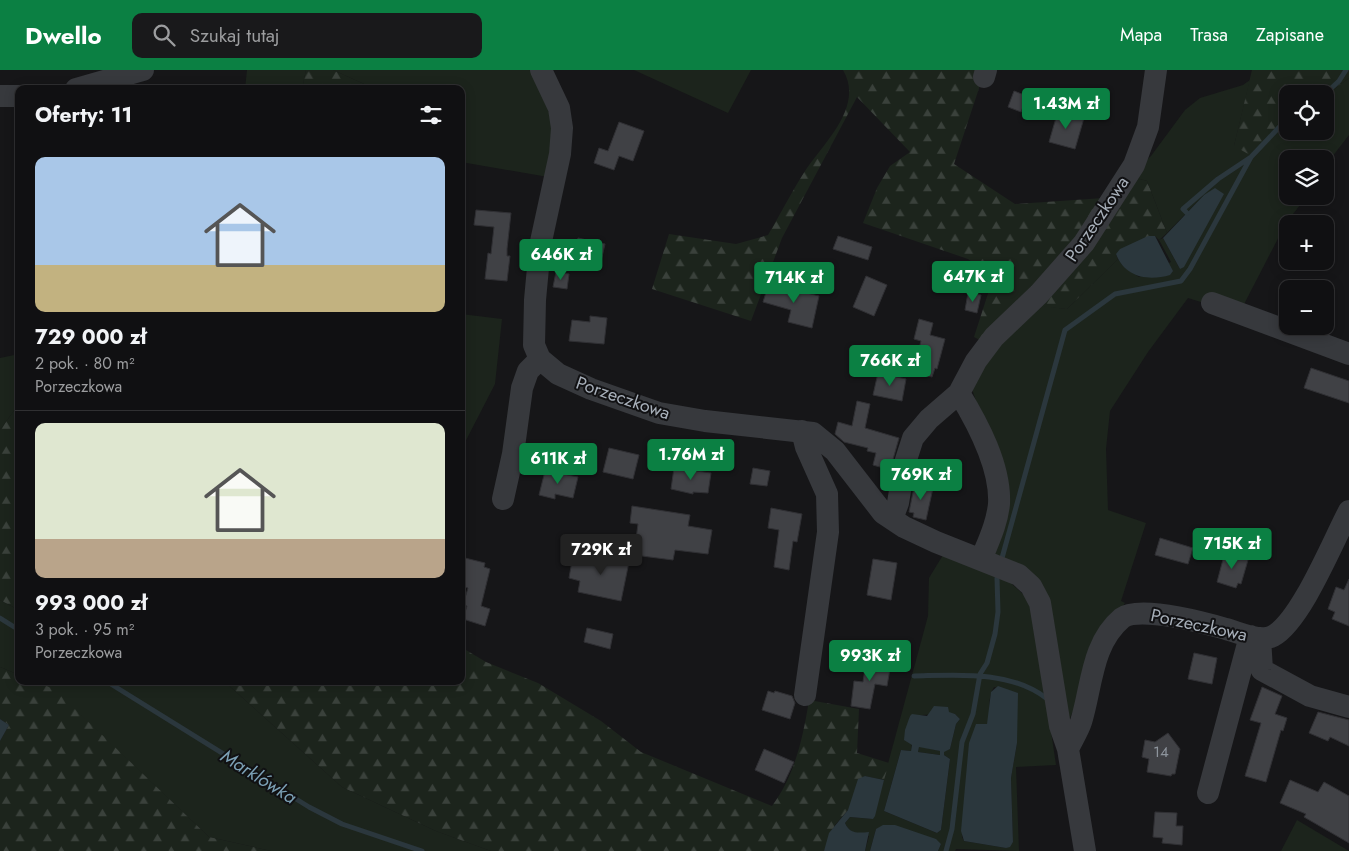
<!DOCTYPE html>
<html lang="pl">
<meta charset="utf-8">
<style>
:root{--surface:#101012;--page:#19191b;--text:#f1f3f6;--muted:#9c9d9f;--line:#303032;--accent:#0b8043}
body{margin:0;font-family:Jost,sans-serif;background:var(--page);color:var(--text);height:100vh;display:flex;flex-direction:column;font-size:19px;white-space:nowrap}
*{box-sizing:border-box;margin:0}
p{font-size:16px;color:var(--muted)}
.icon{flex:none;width:28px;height:28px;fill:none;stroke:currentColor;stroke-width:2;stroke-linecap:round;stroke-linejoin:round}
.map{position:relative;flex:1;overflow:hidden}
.details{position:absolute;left:15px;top:15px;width:450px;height:600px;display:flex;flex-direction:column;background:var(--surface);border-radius:10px;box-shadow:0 2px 12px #0003,0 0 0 1px var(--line)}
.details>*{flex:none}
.fabs{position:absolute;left:1279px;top:15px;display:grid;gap:10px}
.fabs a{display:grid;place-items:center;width:55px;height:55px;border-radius:10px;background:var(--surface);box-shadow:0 2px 12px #0003,0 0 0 1px var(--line);font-size:25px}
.price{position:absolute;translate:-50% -42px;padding:0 11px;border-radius:5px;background:var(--accent);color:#fff;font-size:16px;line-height:32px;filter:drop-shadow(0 1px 2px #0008)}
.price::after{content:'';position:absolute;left:50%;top:30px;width:15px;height:11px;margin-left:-8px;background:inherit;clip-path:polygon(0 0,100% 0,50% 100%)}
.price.on{background:#222;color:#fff}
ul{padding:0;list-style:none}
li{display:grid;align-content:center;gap:10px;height:265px;padding:0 20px}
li+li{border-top:1px solid var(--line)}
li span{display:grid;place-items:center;height:155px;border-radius:10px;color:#555}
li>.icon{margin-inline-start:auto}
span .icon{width:90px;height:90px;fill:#fffc;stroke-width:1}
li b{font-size:21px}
h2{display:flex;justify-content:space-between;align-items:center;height:60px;padding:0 20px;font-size:21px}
header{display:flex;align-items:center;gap:30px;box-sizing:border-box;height:70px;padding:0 25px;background:var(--accent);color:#fff}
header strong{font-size:24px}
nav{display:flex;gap:28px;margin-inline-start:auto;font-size:18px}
.search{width:350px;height:45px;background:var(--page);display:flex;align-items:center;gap:12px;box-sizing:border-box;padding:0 18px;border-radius:10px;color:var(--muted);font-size:19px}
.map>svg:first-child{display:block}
</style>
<header>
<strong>Dwello</strong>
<div class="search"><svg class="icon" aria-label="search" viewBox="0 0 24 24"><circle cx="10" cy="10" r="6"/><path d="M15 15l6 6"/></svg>Szukaj tutaj</div>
<nav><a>Mapa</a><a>Trasa</a><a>Zapisane</a></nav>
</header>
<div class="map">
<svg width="1349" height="781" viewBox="0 0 1349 781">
<defs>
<pattern id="forest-firs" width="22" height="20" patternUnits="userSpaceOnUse" patternTransform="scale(1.25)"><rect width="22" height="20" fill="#1c241c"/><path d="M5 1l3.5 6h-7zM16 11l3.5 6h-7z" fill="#3a413b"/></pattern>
</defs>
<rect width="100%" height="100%" fill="#161618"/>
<path fill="#1c241c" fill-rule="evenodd" d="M247,0h59l-4,19h-57z
M333,0h201l19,50 -5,57 -87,-15v-73h-86z
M634,0h117l-23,43z
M1349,8v57l-24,31v-7h-37v37h19l-21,27 -45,87 -37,-7 -16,-5 -40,54 -38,59 -4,38 2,61 38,13 -25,78 4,2 -7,10 -49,107 -22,-121 -56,-43 14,-67 -34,-103 57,-82 39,5 51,-50 6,8 15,10 32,-15 -12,-22 4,-2 17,31 24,-74 -37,38 -20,-52 -19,-5 23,-20 34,-46 15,-12 43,-13 7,-5 -16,66 44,-17 9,-7 1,9h37v-35z
M461,244l41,5 -7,65 -34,66z
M19,284v50l-19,26v-72z
M943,485l61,22 28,25 24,163 -40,2 3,84 -63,-2 -1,2h-17l3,-7 -65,-15 -6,22h-5l4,-15c-11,-2 -19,-2 -24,-13l5,-6 23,2 55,-203 1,-38zM994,617l23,6v50l-6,35 2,64 -7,6 -42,-7 -2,-4 19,-112 6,-1c5,-12 -1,-25 7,-37zM948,643l7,1 5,5 -4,5 -6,25 -6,2v4l6,4 -9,71 -4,3 -53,-22 17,-61 10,1c3,-12 -5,-23 -1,-35z
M0,530l19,10v65l-19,-8z
M34,611h190l118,106 94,44 55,20h-220l-62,-14 -155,-147z
M919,676l21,5v4l-22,-3z
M1297,750l52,31h-68z"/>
<path fill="url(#forest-firs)" d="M306,0h27l42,19h-73z
M843,0h142l-31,94 61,40 89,-6 24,-22 19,5 20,52 -8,7 -4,-4 -39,18 2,5 -51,50 -39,-4 -44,37 -10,-5 19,-59 -25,-19 -105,-36 14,-35 13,-22 20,-14 -53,-55 -75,141 -31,83 -99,-32 17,-55 67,10 32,-9c13,-22 25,-46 39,-67 19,-27 57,-63 36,-98z
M1252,0h97v8l-24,18v-2h-37l-1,28 -37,33 -16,-9z
M19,334v206l-19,-10v-170z
M461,577l25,15 52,21 63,38 40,31 131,54c23,-31 31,-68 37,-106l50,9 -2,44 32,10 -5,17 -19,-4 -17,34 -13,15 -11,26h-333l-55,-20 -94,-44 -118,-106h237z
M0,597l19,8v6h15l20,8 155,148 62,14h-271v-110l9,-16 -9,-6z"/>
<path fill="#2b373d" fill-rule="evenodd" d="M1215,118l9,6 -40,73 -4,2 -17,-31 41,-43z
M1148,166h7l18,35 -3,4c-21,6 -45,3 -54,-21l4,-5z
M998,616l20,7 -1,50 -6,35 2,64 -3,5 -4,1 -42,-7 -3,-10 8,-88 7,-19h11l4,-32z
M934,636l14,1 1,5 6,2 5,5 -4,5 -6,25 -6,3v3l6,4 -9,71 -4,3 -53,-22 17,-61 10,1 1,-6 -8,-5 1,-10 5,-14 2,-2 15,2zM919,677l21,4v4l-22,-3z
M0,649l9,6 -9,16z
M865,706l19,4 -9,36 -2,3 -23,-2 -5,6c5,11 12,10 24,9l-4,19h-41l5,-18 19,-23 10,-31z
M883,755h12l41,14 5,5 -3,7h-68l6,-22z"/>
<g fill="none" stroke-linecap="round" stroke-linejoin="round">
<path stroke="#2b373d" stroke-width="5" d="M1325,24l14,-13 7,-11
M1187,143l-4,-4 35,-30 33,-22 37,-39
M1002,488l63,-228 50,-36 66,-13 9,-12 61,-112
M0,548l19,12
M914,606c43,-1 95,-6 132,22
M106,611l203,126 33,17 80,27
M946,781l6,-22 10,-87 11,-28 7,-40 7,-11 8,-29 3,-22 -1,-34"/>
</g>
<path fill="#404145" stroke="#303034" d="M1014,21l13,5 -6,16 -13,-5z
M1058,41l26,7 -9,31 -26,-7z
M619,52l25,9 -11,30 -14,-5 -5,14 -20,-7 5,-15 9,3z
M476,140l35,3 -4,36v7h3l-3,25 -22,-2 3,-26 3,1 3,-27 -20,-2z
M838,166l34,11 -4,13 -35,-11z
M578,168l27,6 -5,22 -27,-6z
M556,202l13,2 -2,15 -14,-2z
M866,206l21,9 -13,31 -21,-9z
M774,215l45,11 -7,32 -24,-6 3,-12 -28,-8 5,-16 5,1z
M968,223l13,2 -4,18 -12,-3z
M590,246l17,2 -3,26 -35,-3 3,-21 18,2z
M919,249l14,4 -3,12 15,4 -8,30 -2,-1 -3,9 -19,-5 8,-31 -7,-2z
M1311,298l38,13v22l-45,-15z
M878,303l28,6 -4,22 -29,-6z
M857,331l13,3 -5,24 34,10 -9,32 -17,-5 3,-12 -9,-2 1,-3 -24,-6 -9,-8 3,-12 14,4z
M609,378l30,7 -6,24 -30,-7z
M674,398l37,5 -3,20 -15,-1v2l-22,-5z
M753,398l17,3 -3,15 -17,-2z
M545,401l33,6 -5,21 -18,-4v5l-16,-4z
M915,413l18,5 -7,32 -13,-3 1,-4 -5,-1z
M632,436l58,9 -2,11 24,4 -4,24 -33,-4 -2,10 -39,-5 4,-31 -8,-1z
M771,438l31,6 -5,28 -4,-1 -4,29 -15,-3 5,-37 -11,-2z
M1160,468l33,10 -5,16 -33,-9z
M1225,482l23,8 -7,24 -3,-1 -2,5 -19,-6z
M586,483l43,9 -8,39 -43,-9 2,-11 -11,-3 3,-17 12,3z
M461,487l24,6 -1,4 6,2 -9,37 9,3 -5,17 -22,-7 4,-13 -4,-1 5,-17 -7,-2z
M873,489l24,4 -6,37 -24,-5z
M1349,509v47l-17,-7 3,-7 -7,-3 8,-22 8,3z
M587,558l26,6 -3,15 -26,-7z
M1194,583l23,5 -5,26 -24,-5z
M867,584l13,2 -1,5 12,2 -4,23 -12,-2 -5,25 -19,-3 3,-25 9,1z
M1262,617l20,9 -7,18 12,4 -4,13 -2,-1 -15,52 -21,-6 16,-53 -11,-3z
M768,621l6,2 1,-2 17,5 3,7 -5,16 -28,-9z
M1318,642l31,8v26l-19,-9 -2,4 -19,-8z
M1168,663l12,16 -5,25h-3l-1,2 -24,-4 2,-13 -7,-2 3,-17 10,2z
M764,679l30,13 -10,21 -29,-13z
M1290,710l28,12 6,-10 25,14v47l-45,-26 2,-3 -26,-11z
M1155,742l22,1 -1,13h7l-1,19 -20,-2 1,-5 -10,-1z"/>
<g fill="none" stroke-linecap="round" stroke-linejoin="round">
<path stroke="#37393d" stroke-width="22" d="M541,0l18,38 3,20 -2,26 -20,92 -5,54 -1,45 6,14 18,15 33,15 68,24 46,8 108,12 22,18 48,62 21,14 32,15 83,33 12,11 9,17 20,123 8,23 17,102
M984,7l2,-7
M76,19l67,-19
M0,26h19
M1212,233l137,51
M959,323c19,31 42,74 40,111 -2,20 -11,38 -18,56
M802,361l4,16 21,47 1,38 -23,163
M503,429l10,-45 9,-66 6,-17 12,-12
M892,449l6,-16 6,-37 9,-28 16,-19 30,-26 17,-32 18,-24 45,-43 45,-51 50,-78 14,-38 8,-57
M1260,568l2,32 48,26 39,11
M1068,679c4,-9 10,-18 13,-27 11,-35 10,-78 41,-104 17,-13 83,5 104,11 12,3 34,14 47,7 28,-15 60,-95 76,-125
M1208,723l42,-157"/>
</g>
<g text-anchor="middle" stroke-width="4" stroke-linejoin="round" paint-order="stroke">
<g font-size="15" fill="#8d949c">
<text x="1161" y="687">14</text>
</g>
<g font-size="18" fill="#a7afb9" stroke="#111113">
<text transform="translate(1097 149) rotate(-56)" y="6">Porzeczkowa</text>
<text transform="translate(623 328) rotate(19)" y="6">Porzeczkowa</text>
<text transform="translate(1199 555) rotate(12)" y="6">Porzeczkowa</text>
</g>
<g font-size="19" font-style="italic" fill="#7ca1b6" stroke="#111113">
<text transform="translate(259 706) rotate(32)" y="7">Marklówka</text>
</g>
</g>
</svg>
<div class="fabs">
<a><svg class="icon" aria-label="locate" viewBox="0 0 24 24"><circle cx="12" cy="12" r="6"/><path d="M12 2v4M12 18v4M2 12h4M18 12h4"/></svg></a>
<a><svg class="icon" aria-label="layers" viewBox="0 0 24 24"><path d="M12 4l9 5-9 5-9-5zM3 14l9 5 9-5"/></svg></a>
<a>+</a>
<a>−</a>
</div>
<b class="price" style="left:1066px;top:60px">1.43M zł</b>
<b class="price" style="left:561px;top:211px">646K zł</b>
<b class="price" style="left:973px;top:233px">647K zł</b>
<b class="price" style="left:794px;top:234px">714K zł</b>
<b class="price" style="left:890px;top:317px">766K zł</b>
<b class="price" style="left:691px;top:411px">1.76M zł</b>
<b class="price" style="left:558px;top:415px">611K zł</b>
<b class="price" style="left:921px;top:431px">769K zł</b>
<b class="price" style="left:1232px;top:500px">715K zł</b>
<b class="price on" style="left:601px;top:506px">729K zł</b>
<b class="price" style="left:870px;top:612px">993K zł</b>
<section class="details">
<h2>Oferty: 11<svg class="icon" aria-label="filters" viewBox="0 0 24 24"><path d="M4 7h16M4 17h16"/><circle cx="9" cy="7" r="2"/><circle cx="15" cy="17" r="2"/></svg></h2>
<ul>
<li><span style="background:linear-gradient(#a9c7e8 70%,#c2b280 0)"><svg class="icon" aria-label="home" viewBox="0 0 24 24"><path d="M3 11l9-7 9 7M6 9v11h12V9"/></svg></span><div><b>729 000 zł</b><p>2 pok. · 80 m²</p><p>Porzeczkowa</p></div></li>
<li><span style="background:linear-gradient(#dfe7d0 75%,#b9a48a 0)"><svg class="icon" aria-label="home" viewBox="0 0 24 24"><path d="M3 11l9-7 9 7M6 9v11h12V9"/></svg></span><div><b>993 000 zł</b><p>3 pok. · 95 m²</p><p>Porzeczkowa</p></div></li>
</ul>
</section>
</div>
